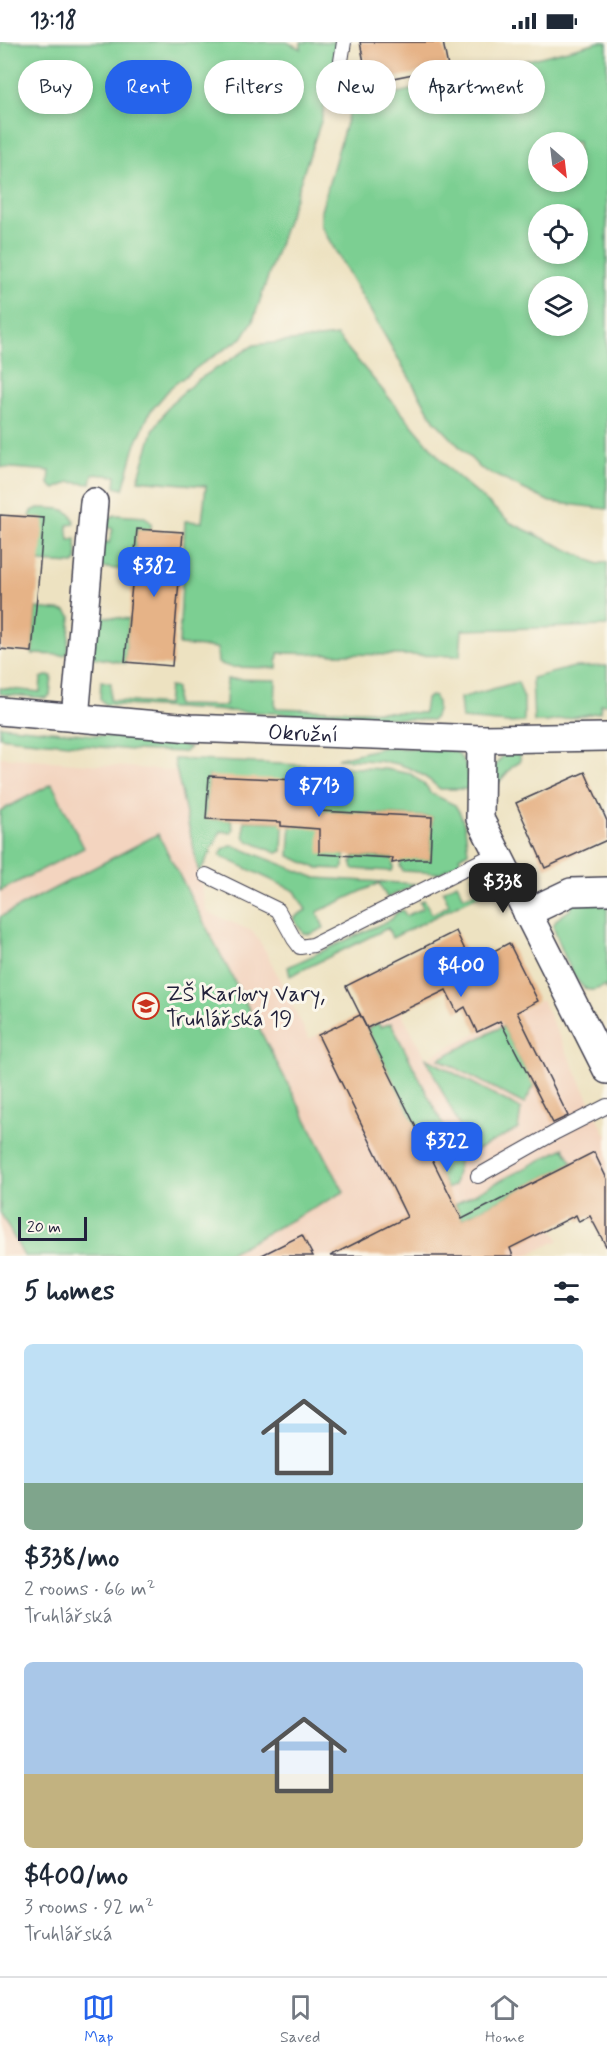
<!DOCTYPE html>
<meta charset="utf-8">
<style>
:root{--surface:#fff;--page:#f6f6f7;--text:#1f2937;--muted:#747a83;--line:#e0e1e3;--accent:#2563eb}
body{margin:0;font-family:Mynerve,sans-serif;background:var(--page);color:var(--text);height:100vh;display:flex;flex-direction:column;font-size:22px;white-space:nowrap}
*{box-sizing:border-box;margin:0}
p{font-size:20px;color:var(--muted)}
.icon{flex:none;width:33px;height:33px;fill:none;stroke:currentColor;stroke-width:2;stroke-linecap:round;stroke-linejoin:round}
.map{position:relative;height:1214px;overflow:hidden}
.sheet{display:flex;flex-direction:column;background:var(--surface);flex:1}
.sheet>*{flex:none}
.banner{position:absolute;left:18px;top:18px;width:572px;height:54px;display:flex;gap:12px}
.needle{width:39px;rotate:152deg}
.tools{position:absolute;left:528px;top:90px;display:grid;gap:12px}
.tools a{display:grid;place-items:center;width:60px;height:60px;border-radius:50%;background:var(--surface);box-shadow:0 3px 9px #0003;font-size:30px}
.scale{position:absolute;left:18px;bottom:15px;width:69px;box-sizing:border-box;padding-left:6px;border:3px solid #22223b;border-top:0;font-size:16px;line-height:21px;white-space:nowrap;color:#22223b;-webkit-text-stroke:4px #fbf7ec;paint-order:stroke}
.price{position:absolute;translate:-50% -51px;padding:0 14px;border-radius:12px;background:var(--accent);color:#fff;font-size:20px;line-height:39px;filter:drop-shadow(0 2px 3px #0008)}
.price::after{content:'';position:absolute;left:50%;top:36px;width:18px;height:14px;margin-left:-9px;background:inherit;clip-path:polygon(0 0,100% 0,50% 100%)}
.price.on{background:#222;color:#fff}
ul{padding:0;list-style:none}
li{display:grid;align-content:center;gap:12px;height:318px;padding:0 24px}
li span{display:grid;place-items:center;height:186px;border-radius:9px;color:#555}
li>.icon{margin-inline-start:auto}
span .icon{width:108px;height:108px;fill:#fffc;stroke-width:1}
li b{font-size:26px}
h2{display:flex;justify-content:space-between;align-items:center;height:72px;padding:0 24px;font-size:26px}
.chip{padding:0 21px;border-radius:27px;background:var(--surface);box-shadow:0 3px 9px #0003;font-size:21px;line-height:54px}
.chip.on{background:var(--accent);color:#fff}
.status{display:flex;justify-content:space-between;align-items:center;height:42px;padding:0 30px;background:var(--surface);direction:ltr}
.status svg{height:16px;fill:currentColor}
.menu{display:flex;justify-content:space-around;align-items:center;height:84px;border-top:2px solid var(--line);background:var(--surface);font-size:16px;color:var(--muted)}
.menu a{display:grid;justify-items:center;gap:3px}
.menu .on{color:var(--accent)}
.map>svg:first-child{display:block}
</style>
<div class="status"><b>13:18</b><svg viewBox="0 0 49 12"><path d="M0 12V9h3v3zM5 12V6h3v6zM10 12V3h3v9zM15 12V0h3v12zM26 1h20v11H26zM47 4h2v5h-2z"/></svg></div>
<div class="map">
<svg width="607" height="1214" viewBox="0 0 607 1214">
<rect width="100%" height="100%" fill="#fbf7ec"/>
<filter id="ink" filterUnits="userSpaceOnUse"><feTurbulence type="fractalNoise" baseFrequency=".0167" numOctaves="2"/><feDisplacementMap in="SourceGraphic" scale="12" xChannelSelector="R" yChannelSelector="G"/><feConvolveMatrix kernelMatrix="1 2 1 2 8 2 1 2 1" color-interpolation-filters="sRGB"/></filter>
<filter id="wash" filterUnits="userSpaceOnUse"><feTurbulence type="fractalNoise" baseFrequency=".008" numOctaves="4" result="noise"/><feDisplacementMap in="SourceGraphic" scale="24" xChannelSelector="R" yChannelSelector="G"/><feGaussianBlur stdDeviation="1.35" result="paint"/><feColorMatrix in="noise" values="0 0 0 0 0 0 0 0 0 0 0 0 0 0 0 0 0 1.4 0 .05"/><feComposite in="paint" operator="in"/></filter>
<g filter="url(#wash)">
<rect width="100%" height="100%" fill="#ede2c1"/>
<path fill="#f3d4bf" d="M0,715l177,14 30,141 45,19 12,17 45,91 51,-24 7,13 34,-16 25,46 116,-58 65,137v66l-56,24 8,13 -33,16h-526z"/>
<path fill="#7bcf92" stroke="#4e7866" stroke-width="1.5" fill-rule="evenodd" d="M0,0h287l14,7v-7h35l-2,25 -13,54 -68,200 -11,17 -39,25 -32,24 -21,25 -15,34 -12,43 -8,-2 1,-11 -23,-2 -2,10 -21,-2 -15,7 -6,-5 1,-13 -50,-4z
M599,0h8v467l-57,-7 -70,-34 -46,-48 -113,-194v-15l30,-106zM538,100h40v40h-40zM538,172h40v40h-40zM538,244h40v40h-40z
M337,294l113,134 61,53 87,41 9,-2v64l-145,4 -2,26 -182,-3 -1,15 -47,-1 -12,-4 -1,-15 -38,-3 6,-124 17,1 4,-36 -68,-6 15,-49 17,-27 26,-23 58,-36z
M38,466c16,1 33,-3 37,16l-8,1 2,15 7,-1 1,21 -3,4 -34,-2 -10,-45 2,-6z
M115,473l30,2 6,6v7l-14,-1 -4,42 -33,-4 1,-26 8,2 4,-14 -8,-3 2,-7z
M36,566l30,3 5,6 -4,36 -3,2 -32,-1z
M97,574l32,3 -4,44 -34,-6z
M607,624v38h-6l-1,8 -53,10h-13l-2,-44 42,-11z
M46,634h6l-2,19 -4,3 -46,-4v-6l40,4 1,-14z
M227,637l49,1 -1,28 149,5 2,-14 5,-3 4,1c4,8 3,15 -2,23l-206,-9 -122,-7 -5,-5 1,-18 10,2 -1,17 57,5 2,-18 7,1v17l50,1z
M518,640l6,17v23l-15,1 -47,-4 -2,-21z
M0,684l156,15 34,6 -5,5 -53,-2 -116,-11 -16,-2z
M385,705l70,4c12,10 14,23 15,38h-30c-35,-33 -59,-27 -103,-30z
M513,709h7v11l-8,5 -19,22c-1,-18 1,-31 20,-38z
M174,717l211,10 26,5 16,13 3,6 25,12 5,8 5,14 3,25 -9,5 2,5 -22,11 -36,-2 -3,-5 2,-8 28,1 2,-42 -112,-6 -111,-35 -3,43 25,1 2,9 -2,4 -10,-2 -22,43z
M52,742l32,64 -84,43v-80z
M244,779l37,1 2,4 -1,25 -5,2 -31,-13 -2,-5z
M291,781l28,1 25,31v12l-2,2 -25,-1 -28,-12z
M158,792l186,358 -120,64h-200l-24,-44v-295z
M232,803l84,33 101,6 -30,14 -8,-15 -62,29 7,16 -13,6 -8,-1 -10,-15 13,-8 -11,-19 -75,-35 3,-7z
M354,814l39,2v11l-2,2 -38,-2 -2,-8h2z
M479,831l8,18 -95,47 -4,-10 -98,48 -2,-9 104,-48 4,-6 7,-3 3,6 17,-8 -3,-6 4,-2 8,14 17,-9 -6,-14 14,-8 7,14 15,-6 -7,-15z
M607,855v93l-2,-4c-6,2 -12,6 -19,3 -13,-6 -28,-49 -33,-63l4,-7 14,-10 -3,-7z
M378,981l3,4 10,-4 69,135 -6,27 -7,4 -80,-160z
M503,984l31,60 -10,18 -85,-45z
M426,1016l95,51 -3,20 -46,23z
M564,1106l9,15 -111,56 -7,-15z"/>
<g id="blocks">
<path fill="#e6b387" d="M360,0h83l5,25 -80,16z
M0,473l44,3 -12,134 -32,-3z
M137,487l46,3 -11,134 -47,-4z
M585,730l22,49v19l-62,28 -29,-65z
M209,734l112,5 -1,30 112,6 -2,42h-15l-23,4 1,-5 -74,-4v-25l-38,-3v-4l-75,-3z
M456,889l15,32 38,-20 29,58 -21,11 51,104 -15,7 -53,-102 -23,11 -12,-25 -8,5 -11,-22 -79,38 -21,-42z
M360,973l102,204 132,-67 13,27v69l-17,-32 -11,6 -3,-7 -66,33 3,8h-183l77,-39 -89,-182z
M302,1193l11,21h-53z"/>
</g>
</g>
<g filter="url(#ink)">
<use href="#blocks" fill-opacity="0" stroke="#403f4f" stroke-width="1.5"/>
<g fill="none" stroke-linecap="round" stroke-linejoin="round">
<defs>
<path id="service" d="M338,38l6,-38
M206,833l72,35 16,29 6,8 13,-2 184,-92
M478,1134l78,-44 51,-26"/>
<g id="minor">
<path id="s1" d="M0,669l190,17 291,11 126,-2"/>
<path d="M75,676l19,-216"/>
<path d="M481,697l-1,80 127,251"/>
<path d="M527,871l44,-21 36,-1"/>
</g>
</defs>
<use href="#service" stroke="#403f4f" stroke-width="16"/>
<use href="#minor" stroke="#403f4f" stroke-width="30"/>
<use href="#service" stroke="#fff" stroke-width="14"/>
<use href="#minor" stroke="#fff" stroke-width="27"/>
</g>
</g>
<defs>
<symbol id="school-ring" viewBox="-11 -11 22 22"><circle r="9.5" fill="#fbf7ec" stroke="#c8321e" stroke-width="1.5"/><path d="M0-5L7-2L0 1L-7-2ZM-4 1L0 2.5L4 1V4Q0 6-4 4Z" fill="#c8321e"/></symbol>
</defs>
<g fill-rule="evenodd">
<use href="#school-ring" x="131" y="949" width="30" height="30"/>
</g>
<g text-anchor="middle" stroke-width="6" stroke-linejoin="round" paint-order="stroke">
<g font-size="22" fill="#22223b" stroke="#fbf7ec">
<text dy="8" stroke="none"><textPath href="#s1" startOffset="304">Okružní</textPath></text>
</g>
<g font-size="22" fill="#22223b" stroke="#fbf7ec" text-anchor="start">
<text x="166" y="959">ZŠ Karlovy Vary,<tspan x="166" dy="25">Truhlářská 19</tspan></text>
</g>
</g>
</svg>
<div class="tools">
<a><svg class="needle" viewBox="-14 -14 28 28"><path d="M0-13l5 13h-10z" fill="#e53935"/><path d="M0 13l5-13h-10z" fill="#747a83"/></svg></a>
<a><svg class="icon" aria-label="locate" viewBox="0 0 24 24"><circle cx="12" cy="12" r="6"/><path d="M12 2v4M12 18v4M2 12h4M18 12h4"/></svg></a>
<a><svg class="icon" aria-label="layers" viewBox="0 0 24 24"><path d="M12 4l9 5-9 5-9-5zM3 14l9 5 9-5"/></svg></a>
</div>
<div class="scale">20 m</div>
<b class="price" style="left:154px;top:556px">$382</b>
<b class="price" style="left:319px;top:776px">$713</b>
<b class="price on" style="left:503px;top:872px">$338</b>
<b class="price" style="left:461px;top:956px">$400</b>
<b class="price" style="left:447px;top:1131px">$322</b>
<div class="banner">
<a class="chip">Buy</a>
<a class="chip on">Rent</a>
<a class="chip">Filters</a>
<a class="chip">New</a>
<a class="chip">Apartment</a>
</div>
</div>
<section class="sheet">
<h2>5 homes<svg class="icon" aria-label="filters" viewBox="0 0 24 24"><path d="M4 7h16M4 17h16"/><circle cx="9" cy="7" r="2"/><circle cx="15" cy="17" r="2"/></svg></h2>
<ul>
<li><span style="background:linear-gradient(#bfe0f5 75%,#7fa58c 0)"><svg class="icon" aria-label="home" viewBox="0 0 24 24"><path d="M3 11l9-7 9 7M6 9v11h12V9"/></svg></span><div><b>$338/mo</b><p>2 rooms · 66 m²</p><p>Truhlářská</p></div></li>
<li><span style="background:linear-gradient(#a9c7e8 60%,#c2b280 0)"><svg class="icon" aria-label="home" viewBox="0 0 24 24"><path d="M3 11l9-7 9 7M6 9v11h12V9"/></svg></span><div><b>$400/mo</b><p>3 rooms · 92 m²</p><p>Truhlářská</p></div></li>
</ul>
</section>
<nav class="menu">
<a class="on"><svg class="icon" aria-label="map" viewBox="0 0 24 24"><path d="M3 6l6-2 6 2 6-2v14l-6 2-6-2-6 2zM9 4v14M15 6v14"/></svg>Map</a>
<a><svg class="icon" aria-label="saved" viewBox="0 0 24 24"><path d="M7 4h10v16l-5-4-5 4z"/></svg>Saved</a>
<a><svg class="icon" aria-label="home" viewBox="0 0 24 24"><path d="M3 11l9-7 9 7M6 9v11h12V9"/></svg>Home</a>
</nav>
